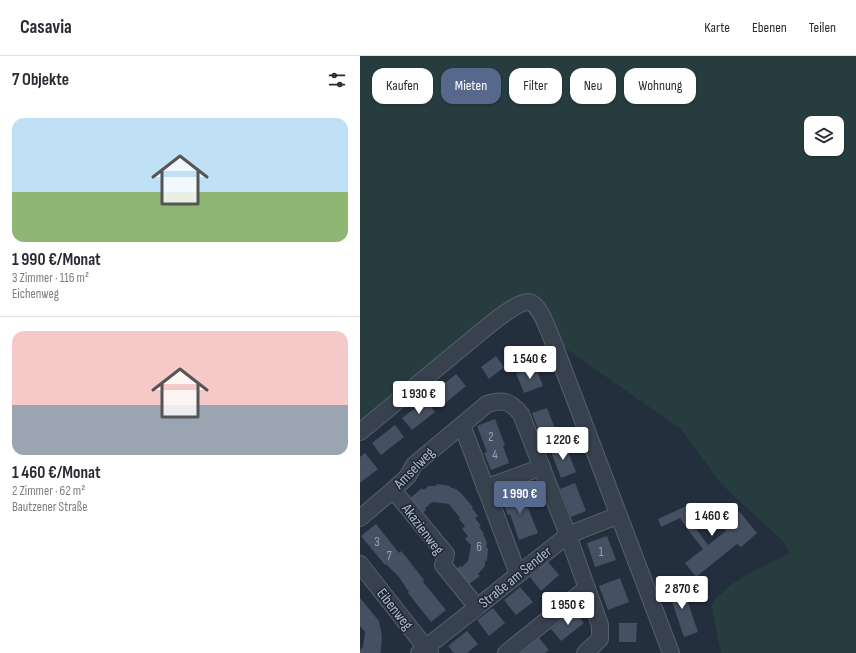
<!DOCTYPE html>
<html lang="de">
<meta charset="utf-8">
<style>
:root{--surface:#fff;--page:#f2f2f3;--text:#2b2b33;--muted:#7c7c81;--line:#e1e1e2;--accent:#56698c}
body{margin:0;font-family:"Sofia Sans Condensed",sans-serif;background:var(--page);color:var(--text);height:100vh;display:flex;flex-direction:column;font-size:15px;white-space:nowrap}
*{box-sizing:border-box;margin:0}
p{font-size:13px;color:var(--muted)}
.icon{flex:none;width:22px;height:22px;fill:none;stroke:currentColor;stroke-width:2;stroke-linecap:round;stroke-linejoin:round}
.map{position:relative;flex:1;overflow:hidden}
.panel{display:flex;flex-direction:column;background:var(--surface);width:360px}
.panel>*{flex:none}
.hud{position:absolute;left:12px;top:12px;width:380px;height:36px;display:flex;gap:8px}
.fabs{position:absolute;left:444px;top:60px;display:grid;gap:8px}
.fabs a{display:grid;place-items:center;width:40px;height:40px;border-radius:8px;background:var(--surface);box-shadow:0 1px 3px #0004;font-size:20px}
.price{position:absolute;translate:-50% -34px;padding:0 9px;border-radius:4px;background:#fff;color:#222;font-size:13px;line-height:26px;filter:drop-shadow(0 1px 2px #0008)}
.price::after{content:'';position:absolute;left:50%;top:24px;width:12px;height:9px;margin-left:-6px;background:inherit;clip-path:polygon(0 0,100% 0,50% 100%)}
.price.on{background:var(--accent);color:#fff}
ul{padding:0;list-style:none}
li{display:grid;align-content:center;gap:8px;height:212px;padding:0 12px}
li+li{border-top:1px solid var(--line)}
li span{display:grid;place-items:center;height:124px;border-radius:12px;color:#555}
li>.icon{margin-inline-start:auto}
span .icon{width:72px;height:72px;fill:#fffc;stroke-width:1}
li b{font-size:17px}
h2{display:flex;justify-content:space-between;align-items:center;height:48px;padding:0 12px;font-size:17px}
.tag{padding:0 14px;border-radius:12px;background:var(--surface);box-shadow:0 1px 3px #0004;font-size:14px;line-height:36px}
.tag.on{background:var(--accent);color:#fff}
header{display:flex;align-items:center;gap:24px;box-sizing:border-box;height:56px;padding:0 20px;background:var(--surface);border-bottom:1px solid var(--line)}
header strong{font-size:19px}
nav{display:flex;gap:22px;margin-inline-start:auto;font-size:14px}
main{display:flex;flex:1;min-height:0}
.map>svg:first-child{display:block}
</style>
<header>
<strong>Casavia</strong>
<nav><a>Karte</a><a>Ebenen</a><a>Teilen</a></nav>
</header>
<main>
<section class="panel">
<h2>7 Objekte<svg class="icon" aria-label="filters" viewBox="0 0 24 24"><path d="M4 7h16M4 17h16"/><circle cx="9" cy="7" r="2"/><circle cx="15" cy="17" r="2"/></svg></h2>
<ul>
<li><span style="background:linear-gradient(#bfe0f5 60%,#8fb573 0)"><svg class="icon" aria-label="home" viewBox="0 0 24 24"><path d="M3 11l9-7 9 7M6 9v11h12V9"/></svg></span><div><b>1 990 €/Monat</b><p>3 Zimmer · 116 m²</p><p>Eichenweg</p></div></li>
<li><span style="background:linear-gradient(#f6c9c9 60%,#9aa5b1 0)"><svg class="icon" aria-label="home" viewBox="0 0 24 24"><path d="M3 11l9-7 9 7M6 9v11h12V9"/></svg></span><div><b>1 460 €/Monat</b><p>2 Zimmer · 62 m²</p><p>Bautzener Straße</p></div></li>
</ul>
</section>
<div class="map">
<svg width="496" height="597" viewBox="0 0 496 597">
<rect width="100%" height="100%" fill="#242f3e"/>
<path fill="#263c3f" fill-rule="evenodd" d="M0,0h496v597h-135l-8,-39 -1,-9 2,-5 17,-15 18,-12 41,-20 -7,-12 -62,-57 -40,-55 -129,-90 -23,-37 -169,130zM451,67h26v26h-26z"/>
<path fill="#455162" d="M136,300l8,11 -15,12 -8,-12z
M175,310l8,20 -19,7 -8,-20z
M96,318l10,12 -23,19 -10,-12z
M66,344l9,12 -23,18 -10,-12z
M187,352l11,28 -15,6 -11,-29z
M135,363l10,26 -2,1 6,17 -18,7 -7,-17 3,-1 -10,-26z
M35,369l9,12 -23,18 -9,-12z
M205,388l11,28 -15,6 -11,-29z
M5,397l13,16 -18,14v-26z
M215,427l11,28 -15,6 -11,-28z
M77,428l13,2 1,2h3l6,4 13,15 -1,1 6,8 -3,2 6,8 -2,1 5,6 -1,1 4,9 -1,4 2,1 -1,13h-2v5l-7,8 2,2 -15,11 -12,-15 7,-6 2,1 6,-6 3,-16 -6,-6 3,-3 -6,-7 3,-3 -6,-7 1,-1 -11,-14 -15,-2 -3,1 -6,5 1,2 -7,6 -12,-15 15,-13 1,2 6,-4h7z
M160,435l6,17h2l10,25 -19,7 -9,-26 -2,1 -7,-17z
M335,446l3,5 -5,4 4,4 -7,3 4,8 14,19 18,-14 -2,-7 15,-13 18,22 -16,14 -4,-3 -41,33 -11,-14 18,-14 -15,-19 -8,-12 -19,9 -3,-8z
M16,468l23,29 2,-2 6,7 17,22 -1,2 23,28 -15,12 -23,-29 1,-1 -10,-15 -13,-13 -1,1 -24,-29z
M247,480l9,24 -21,7 -8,-24z
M188,506l11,13 -18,16 -11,-14z
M260,522l9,24 -21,8 -9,-24z
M314,527l3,10 7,-2 14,41 -14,5 -15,-44 -5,2 -2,-7z
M160,531l13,15 -17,13 -12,-15z
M0,542l19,23 3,15 -1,14 -1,3h-20v-3l3,-3 2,-15 -5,-6z
M133,552l12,15 -16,13 -12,-16z
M214,554l10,13 -23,18 -10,-12z
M259,567h18l-1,19h-17z
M107,575l11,13 -11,9h-13l-6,-7z
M179,582l10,12 -4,3h-25z"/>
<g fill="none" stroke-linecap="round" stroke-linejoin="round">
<defs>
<path id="minor" d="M102,369l56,149
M0,376c33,-27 66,-55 99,-82 13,-10 54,-48 69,-48 11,0 20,28 24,37l119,314
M125,432l57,-21
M33,434l53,64 -3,11 34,42
M0,462l33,-28 15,-14 6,-11 73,-61c17,-5 23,-3 34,10l47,121 32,90v14l-15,14
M0,508l70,89
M59,597l149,-118 51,-20
M146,597l81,-65"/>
</defs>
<use href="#minor" stroke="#565f6c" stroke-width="18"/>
<use href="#minor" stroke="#38414e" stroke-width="16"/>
</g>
<g text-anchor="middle" stroke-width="3" stroke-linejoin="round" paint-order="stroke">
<g font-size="13" fill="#98a1af">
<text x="131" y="385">2</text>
<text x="135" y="403">4</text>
<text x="17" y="490">3</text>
<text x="119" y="495">6</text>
<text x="241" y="500">1</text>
<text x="29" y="504">7</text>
</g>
<g font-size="15" fill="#b4bcc9" stroke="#1d2633">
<text transform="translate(54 412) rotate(-46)" y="5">Amselweg</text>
<text transform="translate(63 473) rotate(53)" y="5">Akazienweg</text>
<text transform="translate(155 521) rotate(-39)" y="5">Straße am Sender</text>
<text transform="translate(35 553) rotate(52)" y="5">Eibenweg</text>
</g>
</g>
</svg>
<div class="fabs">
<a><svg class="icon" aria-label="layers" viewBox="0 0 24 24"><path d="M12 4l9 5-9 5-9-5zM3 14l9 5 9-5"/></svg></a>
</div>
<b class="price" style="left:170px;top:324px">1 540 €</b>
<b class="price" style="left:59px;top:359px">1 930 €</b>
<b class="price" style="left:203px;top:405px">1 220 €</b>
<b class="price on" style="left:160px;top:459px">1 990 €</b>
<b class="price" style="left:352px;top:481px">1 460 €</b>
<b class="price" style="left:322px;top:554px">2 870 €</b>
<b class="price" style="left:208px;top:570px">1 950 €</b>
<div class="hud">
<a class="tag">Kaufen</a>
<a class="tag on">Mieten</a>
<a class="tag">Filter</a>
<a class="tag">Neu</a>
<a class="tag">Wohnung</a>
</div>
</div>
</main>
